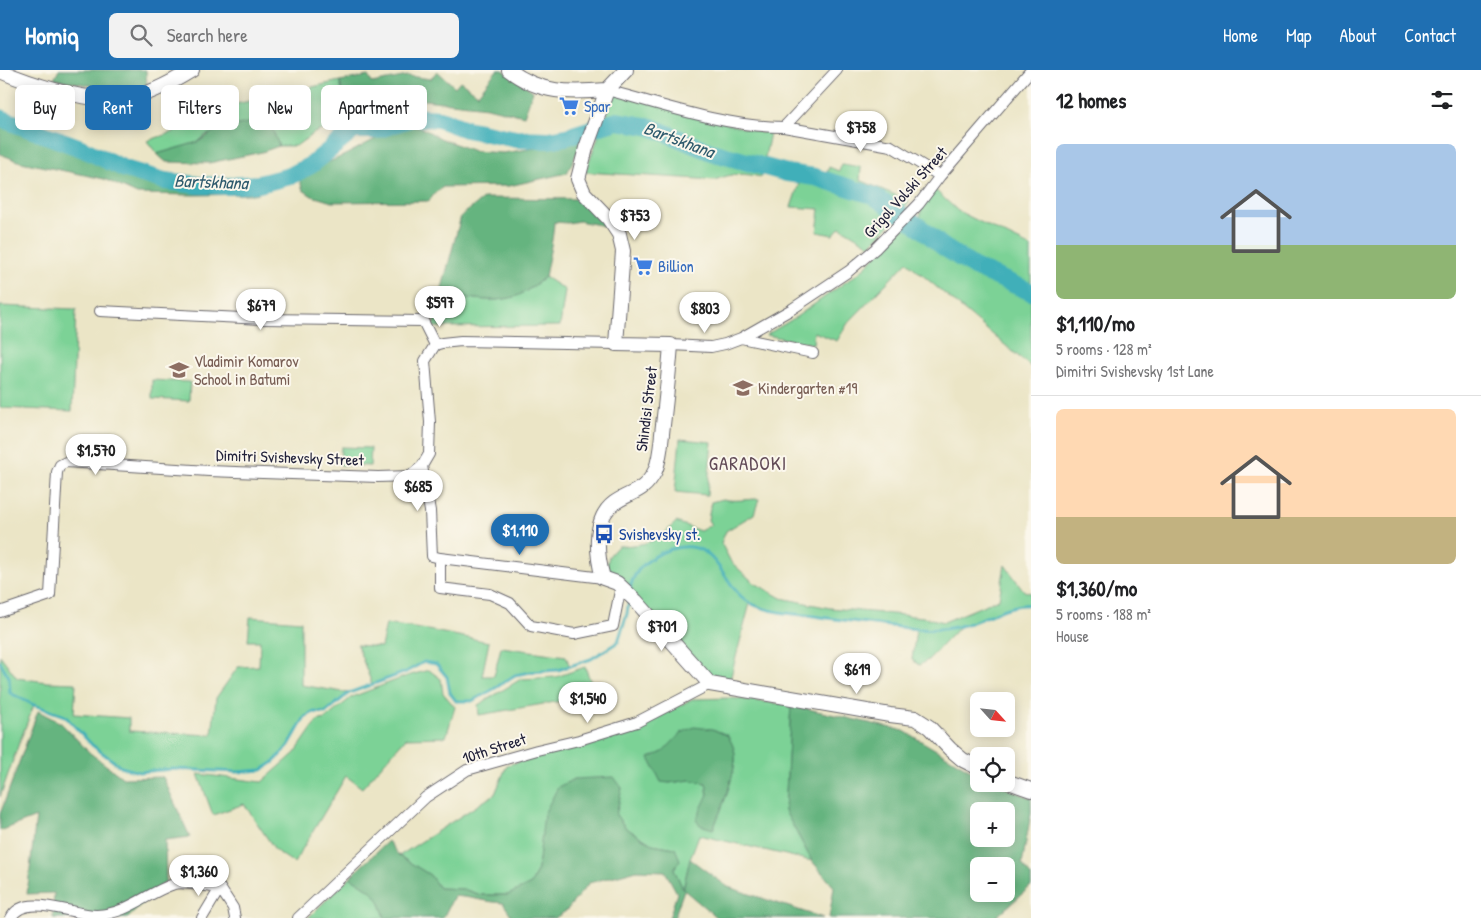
<!DOCTYPE html>
<meta charset="utf-8">
<style>
:root{--surface:#fff;--page:#f2f2f2;--text:#202124;--muted:#757577;--line:#e0e0e0;--accent:#1f6fb2}
body{margin:0;font-family:"Patrick Hand",sans-serif;background:var(--page);color:var(--text);height:100vh;display:flex;flex-direction:column;font-size:19px;white-space:nowrap}
*{box-sizing:border-box;margin:0}
p{font-size:16px;color:var(--muted)}
.icon{flex:none;width:28px;height:28px;fill:none;stroke:currentColor;stroke-width:2;stroke-linecap:round;stroke-linejoin:round}
.map{position:relative;flex:1;overflow:hidden}
.drawer{display:flex;flex-direction:column;background:var(--surface);width:450px}
.drawer>*{flex:none}
.hud{position:absolute;left:15px;top:15px;width:475px;height:45px;display:flex;gap:10px}
.needle{width:32px;rotate:117deg}
.fabs{position:absolute;left:970px;top:622px;display:grid;gap:10px}
.fabs a{display:grid;place-items:center;width:45px;height:45px;border-radius:8px;background:var(--surface);box-shadow:0 2px 12px #0003;font-size:25px}
.price{position:absolute;translate:-50% -42px;padding:0 11px;border-radius:18px;background:#fff;color:#222;font-size:16px;line-height:32px;filter:drop-shadow(0 1px 2px #0008)}
.price::after{content:'';position:absolute;left:50%;top:30px;width:15px;height:11px;margin-left:-8px;background:inherit;clip-path:polygon(0 0,100% 0,50% 100%)}
.price.active{background:var(--accent);color:#fff}
ul{padding:0;list-style:none}
li{display:grid;align-content:center;gap:10px;height:265px;padding:0 25px}
li+li{border-top:1px solid var(--line)}
li span{display:grid;place-items:center;height:155px;border-radius:8px;color:#555}
li>.icon{margin-inline-start:auto}
span .icon{width:90px;height:90px;fill:#fffc;stroke-width:1}
li b{font-size:21px}
h2{display:flex;justify-content:space-between;align-items:center;height:60px;padding:0 25px;font-size:21px}
.pill{padding:0 18px;border-radius:8px;background:var(--surface);box-shadow:0 2px 12px #0003;font-size:18px;line-height:45px}
.pill.active{background:var(--accent);color:#fff}
header{display:flex;align-items:center;gap:30px;box-sizing:border-box;height:70px;padding:0 25px;background:var(--accent);color:#fff}
header strong{font-size:24px}
nav{display:flex;gap:28px;margin-inline-start:auto;font-size:18px}
.search{width:350px;height:45px;background:var(--page);display:flex;align-items:center;gap:12px;box-sizing:border-box;padding:0 18px;border-radius:8px;color:var(--muted);font-size:19px}
main{display:flex;flex:1;min-height:0}
.map>svg:first-child{display:block}
</style>
<header>
<strong>Homiq</strong>
<div class="search"><svg class="icon" aria-label="search" viewBox="0 0 24 24"><circle cx="10" cy="10" r="6"/><path d="M15 15l6 6"/></svg>Search here</div>
<nav><a>Home</a><a>Map</a><a>About</a><a>Contact</a></nav>
</header>
<main>
<div class="map">
<svg width="1031" height="848" viewBox="0 0 1031 848">
<rect width="100%" height="100%" fill="#fbf7ec"/>
<filter id="ink" filterUnits="userSpaceOnUse"><feTurbulence type="fractalNoise" baseFrequency=".02" numOctaves="2"/><feDisplacementMap in="SourceGraphic" scale="10" xChannelSelector="R" yChannelSelector="G"/><feConvolveMatrix kernelMatrix="1 2 1 2 8 2 1 2 1" color-interpolation-filters="sRGB"/></filter>
<filter id="wash" filterUnits="userSpaceOnUse"><feTurbulence type="fractalNoise" baseFrequency=".0096" numOctaves="4" result="noise"/><feDisplacementMap in="SourceGraphic" scale="20" xChannelSelector="R" yChannelSelector="G"/><feGaussianBlur stdDeviation="1.12" result="paint"/><feColorMatrix in="noise" values="0 0 0 0 0 0 0 0 0 0 0 0 0 0 0 0 0 1.4 0 .05"/><feComposite in="paint" operator="in"/></filter>
<g filter="url(#wash)">
<rect width="100%" height="100%" fill="#ebe5c6"/>
<path fill="#7cd296" stroke="#4f7a68" fill-rule="evenodd" d="M340,11l6,31 -10,13 -22,8 -18,13h-17l-6,-15 -8,-12 -59,16 -8,7 -41,12 -10,-13 78,-27 1,-8 33,-7 3,6 41,-7v-9z
M615,23l147,40 9,-5 -10,49c-17,-4 -29,-4 -46,3l-130,-8z
M842,94l19,3 -1,13 49,21 -11,16 -28,28 -30,-18 -7,8 -16,-3 3,-23 -29,-2 11,-32 23,5 4,-13 10,4z
M934,119l24,22 73,36v120l-124,-105 -59,61 -11,18 -23,-9 -1,12 -47,-9 30,-18 64,-45 43,-44h17l1,-21z
M545,207l20,13 -5,36 -127,1 8,-35c24,6 54,13 78,3 9,-4 18,-12 26,-18z
M0,236l76,3 -4,102 -72,-3z
M152,310l38,2 -1,19 -37,-2z
M680,369l32,3 -5,53 -32,-3z
M341,377l30,1 -1,18 -30,-1z
M723,429c12,3 23,0 36,0l-5,15 -28,17 -5,12 10,19 22,20 28,16 49,10 93,9 21,5 55,-23 6,-34 19,26 7,2v12h-12l-59,21 -32,34 -9,5 -7,-5 4,-31 -142,-18 -24,-8 -20,77 -21,-4 -92,-95 -10,-16 2,-9 9,-10c28,-1 38,-3 58,-24l24,9 11,-6 -3,-5 3,-18z
M250,547l51,4v64l48,8 -24,20 -11,-1 -9,5 -16,28 -15,17 -12,8 -24,2 -65,-3 -34,3 -19,-5 -28,-22 -27,-29 -31,-11 -16,41 -18,51v-142l17,23 30,4 29,1 -2,31 55,4v13l83,4 4,-37 22,-31 21,-1 1,-25h-12z
M386,554l42,6 61,12 -7,34h12l7,-29 65,9 4,11 -12,3 -27,2 -16,3 -21,14 -22,12h-16l-6,-8 -3,-16 -11,-13 -12,-2 -18,10 -34,12 -15,-39 24,2z
M585,597l11,28 -117,20 -1,-10 43,-26 35,-2z
M429,600l12,9 2,14 12,14 -9,30 -40,1 -44,50 -16,-12 -52,87 -18,-12 -32,-47 -31,11 -15,-41 64,8 33,-29 22,-32 8,-2 27,-22 55,-21z
M730,628l61,7 -6,106 27,50 -113,-26 -9,24 -7,30 -9,-20 1,-21 -23,-4 -26,-16 -10,-13 6,-27 -81,57 -3,24 -7,15 -23,11h-27l-18,-6 -24,-1 -9,-13 -31,-19 96,-62 12,-29 126,-34 59,-32zM712,659l15,6c5,8 9,17 8,26 -2,19 -14,50 -22,68l-7,-46 -16,-3 -21,3 -19,-25z
M350,807c23,15 27,14 35,41h-77z"/>
<path fill="#65b47f" stroke="#446b5d" fill-rule="evenodd" d="M59,0h87l1,18 -47,-1 -46,-8z
M497,0h6l30,21 -9,25 -37,-9 -63,-7 -63,11 -25,14 10,-13 -6,-31 28,-5 4,7 36,-7 23,3 6,-8 18,16 5,-6 18,13z
M265,49l8,12 6,15 -17,6 -53,11 -43,-1 -9,-8 41,-12 18,-12z
M0,56l163,60 48,2 51,-2 -4,8 -64,1 -57,-1 -33,-15 -83,-17 -21,-8z
M398,57h22l22,12 32,12 29,2 33,-5 50,-13 -19,38 -58,13 -66,1 -8,6 -6,8 -97,1 -20,-6 -9,-6 -5,-14 49,-22z
M484,128l100,1 20,27 -25,-5 -11,2 -14,-1c-1,19 -6,37 -9,55 -8,6 -17,14 -26,18 -24,10 -54,3 -78,-3l20,-76z
M791,635l113,26 75,44v9h17l35,14v15l-9,51 9,12v10l-36,32h-166l5,-31 -22,-26 -27,-50zM979,741h27v28h-27zM979,796h27v28h-27z
M38,641l23,12 29,30 33,25 40,-1 27,60 -25,3 1,41 -38,37h-75l1,-25 -27,1 9,-77 -36,14v-17z
M694,657l18,2 15,6c5,7 9,16 8,26 -2,19 -14,50 -22,68l-13,-4 -4,-5 12,-26 -2,-11 -16,-3 -21,3 -8,-1 -12,-24 14,-6 18,-19z
M614,707l8,11 -6,27 10,13 26,16 23,4 5,12 -6,9 9,20 7,-30 38,28 95,31h-106l-33,-28 -10,28h-5l8,-25 -12,-22 -28,-1 -48,13 -23,28 -11,7h-42l-10,-15c-17,-1 -32,-6 -49,-7l-11,22h-58c-8,-27 -12,-26 -35,-41l38,-36 11,15 31,19 9,13 24,1 18,6h27l23,-11 7,-15 6,-55 14,-27 16,-8z"/>
<g fill="none" stroke-linecap="round" stroke-linejoin="round">
<path stroke="#3fafb9" stroke-width="3" d="M630,520c3,-26 36,-45 61,-43 28,3 36,44 59,56 19,10 43,11 64,13 34,5 68,9 103,13 14,1 28,1 43,-3 23,-5 47,-23 71,-21
M0,592l9,15 1,16 24,12 31,11 27,29 29,22 18,5 34,-3 65,3 24,-2 12,-8 15,-17 16,-28 9,-5 11,1 24,-20 57,-21 18,-10 12,2 11,13 3,16 6,8h16l22,-12 21,-14 16,-3 27,-2 33,-11 27,-17 9,-28 2,-13"/>
<path stroke="#3fafb9" stroke-width="18" d="M0,48l81,30 44,21 40,12 33,4 29,1 32,-2 31,-8 21,-11 43,-35h23l38,-13 24,2 27,10 50,10 33,1 17,-3 51,-16 34,6 60,25 76,21 28,4 57,18 49,33 21,18 32,21 57,25"/>
</g>
</g>
<g filter="url(#ink)">
<g fill="none" stroke-linecap="round" stroke-linejoin="round">
<defs>
<path id="street" d="M607,20c55,15 120,37 177,37l107,19 49,30
M784,57l53,-57
M100,241l163,8 160,2 12,24
M741,268l72,15
M671,275l40,2 14,-3 16,-6 51,-29 57,-38 26,-22 44,-45 21,-28 91,-106
M422,396l8,45 2,45 8,2 163,20
M440,488v30l50,6 20,9 21,23 43,8 39,-8 8,-40
M0,542l50,-17 7,-123 3,-7 6,-3 143,9 169,6 32,-1 12,-10 7,-12 1,-32 -5,-61 10,-16 7,-2 19,-2 155,3
M11,848c13,-27 65,-2 86,-3 30,-1 50,-22 77,-31 11,-3 34,3 46,4l13,20 2,10
M202,848l18,-30
M298,848l128,-121 41,-27 70,-20 42,-10 58,-18 73,-38"/>
<path id="secondary" d="M509,0c31,24 61,23 98,20
M626,0l-19,20 -21,58 -8,31 6,14 25,26 10,15 4,17 -7,93 55,1c-2,27 -5,54 -8,80 -2,15 -2,32 -8,46 -11,22 -24,20 -41,32 -22,16 -17,54 -11,75l14,5 19,18 74,83 180,31 25,3 14,9 21,22 13,11 16,8
M0,1c33,14 69,25 105,28 6,0 13,2 19,1 25,-5 47,-17 68,-30
M1006,711l25,9"/>
</defs>
<use href="#street" stroke="#68666c" stroke-width="12"/>
<use href="#secondary" stroke="#68666c" stroke-width="16"/>
<use href="#street" stroke="#fff" stroke-width="10"/>
<use href="#secondary" stroke="#fff" stroke-width="14"/>
</g>
</g>
<defs>
<symbol id="supermarket-bare" viewBox="-9 -9 18 18"><path d="M-6-5.5h2.5l.6 2H6L4.5 2H-2.5L-4.4-4H-6ZM-1.5 3.2a1.3 1.3 0 1 0 .1 0ZM3 3.2a1.3 1.3 0 1 0 .1 0Z" fill="#3f7fe0" stroke="#fbf7ec" stroke-width="2.5" paint-order="stroke"/></symbol>
<symbol id="school-bare" viewBox="-9 -9 18 18"><path d="M0-5L7-2L0 1L-7-2ZM-4 1L0 2.5L4 1V4Q0 6-4 4Z" fill="#8d6e63" stroke="#fbf7ec" stroke-width="2.5" paint-order="stroke"/></symbol>
<symbol id="bus-bare" viewBox="-9 -9 18 18"><path d="M-5-6H5V4H4V6H2V4H-2V6H-4V4H-5ZM-3.5-4V0h7V-4ZM-3.5 1.2v1.5H-2V1.2ZM2 1.2v1.5H3.5V1.2Z" fill="#1a4fb4" stroke="#fbf7ec" stroke-width="2.5" paint-order="stroke"/></symbol>
</defs>
<g fill-rule="evenodd">
<use href="#supermarket-bare" x="555" y="22" width="28" height="28"/>
<use href="#supermarket-bare" x="629" y="182" width="28" height="28"/>
<use href="#school-bare" x="165" y="286" width="28" height="28"/>
<use href="#school-bare" x="729" y="304" width="28" height="28"/>
<use href="#bus-bare" x="590" y="450" width="28" height="28"/>
</g>
<g text-anchor="middle" stroke-width="4" stroke-linejoin="round" paint-order="stroke">
<g font-size="16" fill="#366cbe" stroke="#fbf7ec" text-anchor="start">
<text x="584" y="42">Spar</text>
<text x="658" y="202">Billion</text>
</g>
<g font-size="16" fill="#22223b" stroke="#fbf7ec">
<text transform="translate(905 122) rotate(-48)" y="6">Grigol Volski Street</text>
<text transform="translate(646 339) rotate(-83)" y="6">Shindisi Street</text>
<text transform="translate(290 387) rotate(2)" y="6">Dimitri Svishevsky Street</text>
<text transform="translate(494 678) rotate(-18)" y="6">10th Street</text>
</g>
<g font-size="16" fill="#785e54" stroke="#fbf7ec" text-anchor="start">
<text x="194" y="297">Vladimir Komarov<tspan x="194" dy="18">School in Batumi</tspan></text>
<text x="758" y="324">Kindergarten #19</text>
</g>
<g font-size="16" fill="#164399" stroke="#fbf7ec" text-anchor="start">
<text x="619" y="470">Svishevsky st.</text>
</g>
<g font-size="18" font-style="italic" fill="#2e5a6d" stroke="#fbf7ec">
<text transform="translate(679 70) rotate(20)" y="6">Bartskhana</text>
<text transform="translate(211 112) rotate(2)" y="6">Bartskhana</text>
</g>
<g font-size="19" letter-spacing="1" fill="#624b57" stroke="#fbf7ec">
<text x="748" y="400">GARADOKI</text>
</g>
</g>
</svg>
<div class="fabs">
<a><svg class="needle" viewBox="-14 -14 28 28"><path d="M0-13l5 13h-10z" fill="#e53935"/><path d="M0 13l5-13h-10z" fill="#757577"/></svg></a>
<a><svg class="icon" aria-label="locate" viewBox="0 0 24 24"><circle cx="12" cy="12" r="6"/><path d="M12 2v4M12 18v4M2 12h4M18 12h4"/></svg></a>
<a>+</a>
<a>−</a>
</div>
<b class="price" style="left:861px;top:83px">$758</b>
<b class="price" style="left:635px;top:171px">$753</b>
<b class="price" style="left:440px;top:258px">$597</b>
<b class="price" style="left:261px;top:261px">$679</b>
<b class="price" style="left:705px;top:264px">$803</b>
<b class="price" style="left:96px;top:406px">$1,570</b>
<b class="price" style="left:418px;top:442px">$685</b>
<b class="price active" style="left:520px;top:486px">$1,110</b>
<b class="price" style="left:662px;top:582px">$701</b>
<b class="price" style="left:857px;top:625px">$619</b>
<b class="price" style="left:588px;top:654px">$1,540</b>
<b class="price" style="left:199px;top:827px">$1,360</b>
<div class="hud">
<a class="pill">Buy</a>
<a class="pill active">Rent</a>
<a class="pill">Filters</a>
<a class="pill">New</a>
<a class="pill">Apartment</a>
</div>
</div>
<section class="drawer">
<h2>12 homes<svg class="icon" aria-label="filters" viewBox="0 0 24 24"><path d="M4 7h16M4 17h16"/><circle cx="9" cy="7" r="2"/><circle cx="15" cy="17" r="2"/></svg></h2>
<ul>
<li><span style="background:linear-gradient(#a9c7e8 65%,#8fb573 0)"><svg class="icon" aria-label="home" viewBox="0 0 24 24"><path d="M3 11l9-7 9 7M6 9v11h12V9"/></svg></span><div><b>$1,110/mo</b><p>5 rooms · 128 m²</p><p>Dimitri Svishevsky 1st Lane</p></div></li>
<li><span style="background:linear-gradient(#ffd9b3 70%,#c2b280 0)"><svg class="icon" aria-label="home" viewBox="0 0 24 24"><path d="M3 11l9-7 9 7M6 9v11h12V9"/></svg></span><div><b>$1,360/mo</b><p>5 rooms · 188 m²</p><p>House</p></div></li>
</ul>
</section>
</main>
